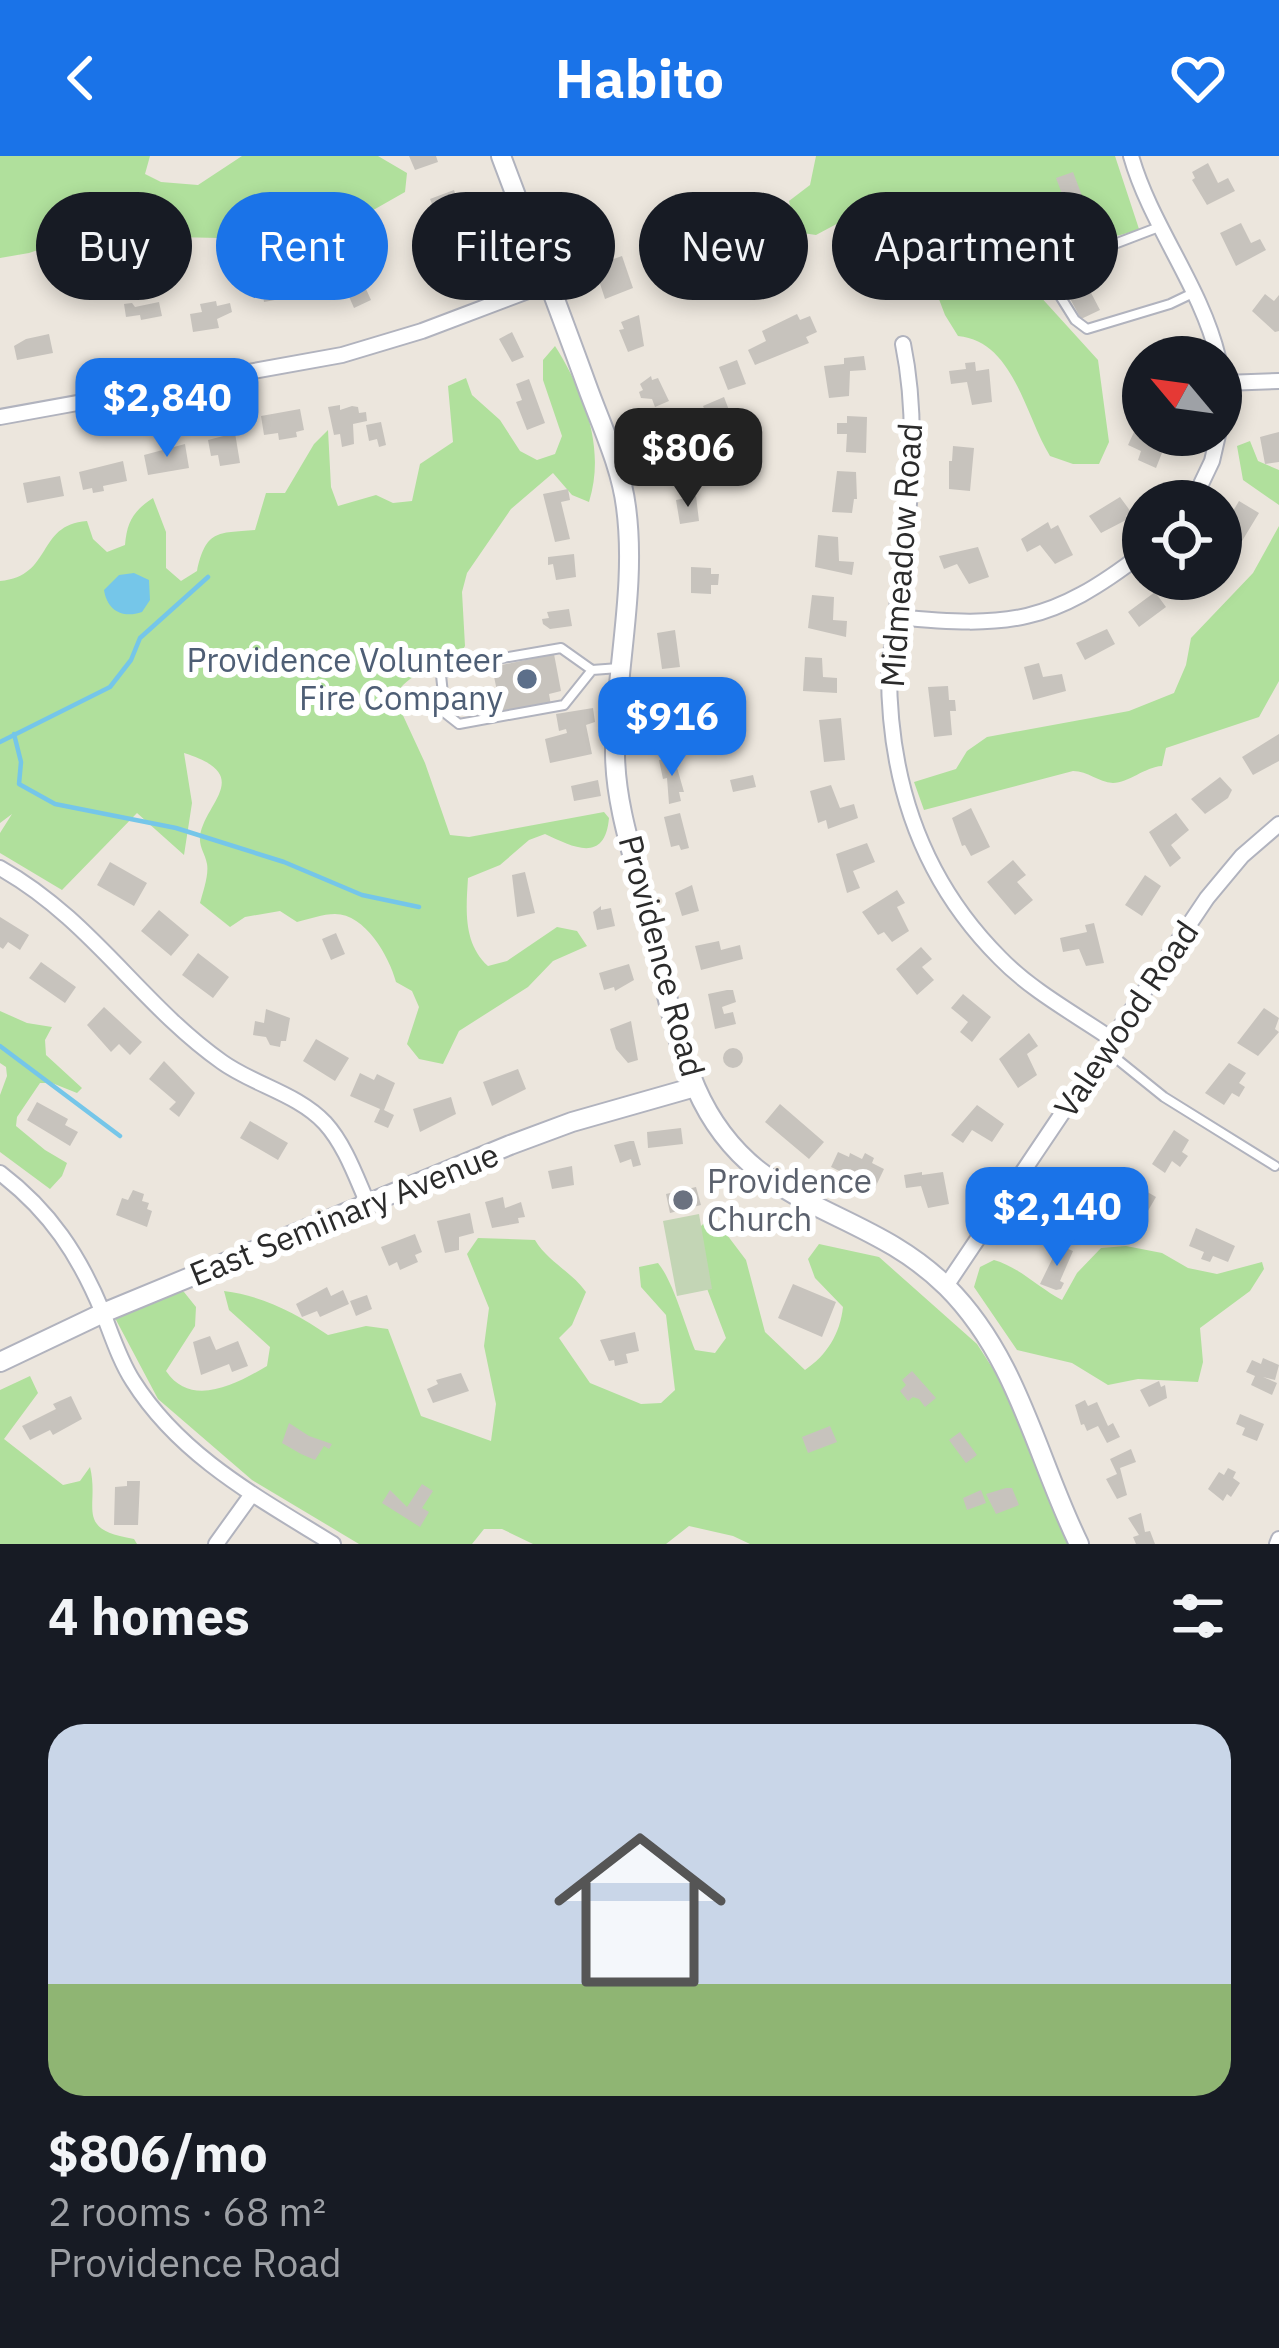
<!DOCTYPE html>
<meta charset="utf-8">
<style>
:root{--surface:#171b24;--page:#20242c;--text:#f1f3f6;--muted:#9ea1a6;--line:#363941;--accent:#1a73e8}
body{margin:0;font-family:"IBM Plex Sans",sans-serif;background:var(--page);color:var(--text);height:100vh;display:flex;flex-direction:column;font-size:45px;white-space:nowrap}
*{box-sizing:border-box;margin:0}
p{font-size:39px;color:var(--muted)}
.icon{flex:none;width:66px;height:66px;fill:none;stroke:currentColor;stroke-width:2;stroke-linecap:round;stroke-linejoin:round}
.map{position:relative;height:1388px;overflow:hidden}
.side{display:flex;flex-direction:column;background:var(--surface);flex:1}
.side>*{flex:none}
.banner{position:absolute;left:36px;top:36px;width:1209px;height:108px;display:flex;gap:24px}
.needle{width:78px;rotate:299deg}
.controls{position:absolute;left:1122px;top:180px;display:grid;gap:24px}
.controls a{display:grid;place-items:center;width:120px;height:120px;border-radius:50%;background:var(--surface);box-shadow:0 6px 18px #0003;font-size:60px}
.price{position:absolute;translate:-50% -102px;padding:0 27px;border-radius:24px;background:var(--accent);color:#fff;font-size:39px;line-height:78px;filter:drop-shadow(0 3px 6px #0008)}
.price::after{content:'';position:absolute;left:50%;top:72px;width:36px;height:27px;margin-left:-18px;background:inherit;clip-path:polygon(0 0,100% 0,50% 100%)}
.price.active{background:#222;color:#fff}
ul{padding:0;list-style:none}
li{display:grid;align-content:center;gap:24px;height:636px;padding:0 48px}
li+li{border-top:3px solid var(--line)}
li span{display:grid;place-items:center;height:372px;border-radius:36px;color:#555}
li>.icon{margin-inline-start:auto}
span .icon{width:216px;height:216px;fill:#fffc;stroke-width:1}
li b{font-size:51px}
h2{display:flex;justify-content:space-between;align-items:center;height:144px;padding:0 48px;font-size:51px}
.chip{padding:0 42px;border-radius:54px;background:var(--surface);box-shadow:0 6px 18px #0003;font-size:42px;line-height:108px}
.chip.active{background:var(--accent);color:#fff}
header{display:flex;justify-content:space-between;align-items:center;height:156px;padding:0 48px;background:var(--accent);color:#fff;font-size:54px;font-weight:700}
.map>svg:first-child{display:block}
</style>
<header><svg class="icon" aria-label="back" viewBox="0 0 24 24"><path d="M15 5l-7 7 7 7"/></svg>Habito<svg class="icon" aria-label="heart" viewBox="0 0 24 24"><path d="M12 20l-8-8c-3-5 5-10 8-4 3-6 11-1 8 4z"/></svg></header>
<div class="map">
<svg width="1279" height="1388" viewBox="0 0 1279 1388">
<rect width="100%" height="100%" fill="#ece6dd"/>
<path fill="#b0e09c" d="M0,0h150l-5,18 16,8 37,3 44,-29h136l29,17 -2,19 -51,29 -37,15 -39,-5 -59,7 -136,-3 -54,18 -29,5z
M816,0h299l24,73c-48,19 -57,0 -99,4l-8,43 6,18 60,66 11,82 -10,22h-26l-23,-8c-25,-40 -36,-115 -92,-120l-13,-21 -19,-50c-15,-5 -23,5 -37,4 -21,0 -34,-35 -45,-49l-28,15 -20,-3 -7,-31 21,-16z
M555,190c29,46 51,102 34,156l-17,-7 -19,-22 -42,36 -44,64 -5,19 3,54 -9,15c-26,7 -46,12 -62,35l31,67 25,72 19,2 135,-25 5,6c-4,46 -36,29 -64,16l-16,6 -29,25 -32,13c-2,32 -5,65 20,88l19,-5 50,-34 20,4 10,15 -34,15 -25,26 -69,44 -16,33 -24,-5 -12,-15 12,-37 -7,-16 -16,-9c-7,-26 -31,-68 -61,-68 -12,0 -26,5 -38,8l-17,-11 -35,6 -15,10 -30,-24c3,-11 9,-28 7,-39 -2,-11 -8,-16 -7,-28 5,-34 55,-61 -16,-83l8,50 -8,52 -47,-42 -75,77 -62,-37v-20l12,-19 -12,9v-242c54,-5 35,-56 87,-60l6,18 14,13 18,-7c2,-23 8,-34 28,-47l13,34v36l15,13 16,-10c9,-41 20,-38 58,-41l11,-37h19l29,-49 14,-14 3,57 7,19 38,-11 17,8 19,-2 8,-37 33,-22 -5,-56 18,-8 6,17 28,25 20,31 17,9 18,-6 7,-18 -19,-56v-20z
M1250,285l8,20 21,9v35l-36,-25 -6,-34z
M1279,370v155l-20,36 -93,31 -4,18c-17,1 -34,17 -49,17 -15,-1 -25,-12 -40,-12l-149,39 -10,-28 42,-13 11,-18 20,-14 142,-26 45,-18 12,-28 5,-27 62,-65z
M0,855l27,12 25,4 -7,13 1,15 36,33 -5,5 -25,-10h-12l-23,34 -1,9 29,24 22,13 -5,13 -12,13 -50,-37v-57l7,-19 -1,-9 -6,-4z
M712,1059l34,45 19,72 40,38c22,-15 35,-36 38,-63l-28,-29 -7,-19 11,-15 60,13 98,87 20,31 78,169h-325l-17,-8 -44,-10 -23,18h-133l-31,-15h-18l-12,15h-113l-107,-64 -94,-81 -43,-81 50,-32 19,6 12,15 -1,19 -29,45c25,37 69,14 101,-5l3,-19 -41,-37 -5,-19c39,5 72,22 104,44l38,-9 22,3 33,87 70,25 5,-37 -12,-58 5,-38 -22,-54 11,-16 57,2c13,22 36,31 51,52l-14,33 -13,13 31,45 51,21 20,-1 14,-13 -9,-75 -25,-28 -2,-20 19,-4c15,18 27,62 37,87l20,3 11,-15 -20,-52 -8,-57z
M1126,1090l36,7 26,15 29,6 45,-12 2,7 -14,22 -50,37 3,34 -5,20 -60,-3 -30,6 -36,-22 -55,-13 -43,-63 6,-20 14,-7c25,7 45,28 68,40l15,-27 24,-25z
M30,1220l8,17 -34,46 59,46 17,-4 10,-14c10,41 -17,62 44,72l3,5h-137v-154z"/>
<path fill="#c3d5b5" d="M699,1058l13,75 -35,7 -14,-75z"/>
<path fill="#75c6e9" d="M134,417l15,7 1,20 -8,12c-20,7 -35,-2 -38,-22l15,-15z"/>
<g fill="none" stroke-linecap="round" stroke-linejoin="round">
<path stroke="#75c6e9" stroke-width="4.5" d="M14,578l7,28 -2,22 36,20 121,24 108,34 78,33 57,12
M0,586l110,-55 21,-27 9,-22 68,-61
M0,890l120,90"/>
</g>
<path fill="#c7c3bd" d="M409,0h27l2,6 -23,8z
M1208,7l10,20 10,-5 7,13 -28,14 -15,-25 3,-2 -3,-6z
M1073,16l11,29 -17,6 -11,-29z
M454,34l8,25 -11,4 -2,-5 -12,3 -7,-18z
M1241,67l10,20 9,-4 6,11 -30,16 -16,-33z
M462,92l10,20 -3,1 3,7 -22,8 -10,-28z
M604,95l4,10 14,-5 11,32 -28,11 -14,-43z
M1078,112l22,42 -19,9 -22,-41z
M97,113l3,14 -30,9 -4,-17z
M295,114l1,7 13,-2 2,12 -32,6 1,6 -16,3 -4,-26z
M361,122l10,22 -17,8 -10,-23z
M1265,138l9,7 5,-6v36l-4,1 -23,-21z
M216,145l1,5 13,-3 2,9 -15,7 2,9 -26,4 -3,-18 12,-2 -2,-8z
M159,146l3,14 -21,4 -1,-5 -14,2 -2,-13 8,-1 3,4z
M797,158l3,6 10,-4 7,16 -11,5 3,6 -54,22 -7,-15 18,-9 -4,-10z
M639,159l5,31 -16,6 -9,-22 5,-1 -3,-7z
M512,176l12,25 -12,5 -13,-23z
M49,178l4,19 -36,7 -3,-14 12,-7z
M864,200l2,14 -16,1 -1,25 -20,2 -5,-32 20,-2v-6z
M737,204l9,24 -18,6 -9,-23z
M975,206l1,9 13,-2 3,33 -20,3 -5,-23 -16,2 -2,-13 17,-2 -1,-6z
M651,220l1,4 6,-2 11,23 -14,6 -3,-8 -11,-1 -2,-6 4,-2 -3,-6z
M529,223l16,44 -18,7 -11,-28 6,-2 -6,-16z
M724,241l8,21 -20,9 -9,-21z
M340,249v5l12,-4 6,1 1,6 7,-1 1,9 -14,3 1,20 -12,3 -2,-13 -6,1 -6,-28z
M300,253l4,21 -8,2 1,5 -18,3 -1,-7 -14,2 -3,-19z
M847,260l20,1 -1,36 -20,-1 1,-18h-10v-11h10z
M381,266l5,23 -7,2 -2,-8 -8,2 -3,-16z
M677,271l5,14 10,-2 7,17 -26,10 -12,-28z
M1134,276l12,6 23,-3 -13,33 -18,-8 3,-9 -13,-6z
M1279,276v30l-14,2 -5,-27z
M235,277l5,30 -20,3 -2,-11 -7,1 -3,-16z
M185,288l4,24 -41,7 -4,-20z
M953,290l21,2 -4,43 -21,-2v-28h3z
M123,305l4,20 -24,5 1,5 -11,2 -1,-5 -9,2 -4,-18z
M837,315l19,1 1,27h-3l-2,14 -20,-1z
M60,320l4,20 -37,7 -4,-20z
M568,333l2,11 -9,2 9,37 -15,3 -12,-48z
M696,340l3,25 -19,3 -4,-24z
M1120,341l11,15 -5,4 2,3 -27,14 -12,-17z
M1239,345l20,12 -17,28 -20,-11z
M1048,366l3,7 7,-4 15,30 -18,9 -15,-19 -13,7 -6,-13z
M818,379l20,2 1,24 15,1 -2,13 -37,-8z
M978,391l11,30 -20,7 -12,-20 -13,5 -5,-13z
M574,398l2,23 -20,3 -3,-16 -5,1v-8z
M691,411l20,1v6h8l-1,11h-7v9l-20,-1z
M1155,436l11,15 -27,20 -11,-15z
M812,439l22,2 -1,23 14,1 -1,16 -38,-9z
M569,453l3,17 -22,3 -7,-5 -1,-5 7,-1 -2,-6z
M1107,473l8,15 -30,16 -9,-17z
M675,474l5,37 -18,2 -5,-36z
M554,498l7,37 -12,3 2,11 -49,10 -10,-48z
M805,501l17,1 1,19 14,1v15l-34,-2z
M1039,507l4,14 19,-3 4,17 -33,9 -9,-33z
M948,530l1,14h6l1,11h-6l2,24 -18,2 -6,-50z
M682,535l3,30 -20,4 -3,-30z
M593,552l2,14 -9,3 6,29 -42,9 -5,-24 22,-6 -1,-4 -7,2 -3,-17z
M708,556l4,20 -12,3 -4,-20z
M841,562l4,42 -21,2 -5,-42z
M1279,578v27l-26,14 -11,-18z
M674,601l10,35h-5l2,9 -12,3 -2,-26 -4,1 -4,-19z
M753,619l3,12 -23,5 -3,-12z
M1220,621l12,13 -4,8 -23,16 -14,-15z
M598,624l3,16 -27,5 -3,-15z
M831,629l9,23 14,-4 4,14 -30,11 -2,-9 -8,3 -8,-32z
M971,652l19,39 -19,9 -6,-11 -3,1 -10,-28z
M680,657l9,35 -8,2 -2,-5 -8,2 -7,-30z
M1176,657l13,17 -18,15 10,13 -11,9 -21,-35z
M867,687l8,19 -22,9 7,17 -13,5 -11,-39z
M1013,704l13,15 -9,7 16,18 -18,15 -28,-33z
M110,706l37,21 -13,23 -37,-21z
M525,716l10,41 -18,4 -5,-42z
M1145,719l16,11 -19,30 -17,-11z
M692,729l7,26 -17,5 -7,-23z
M897,734l8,13 -8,4 12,24 -17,11 -8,-10 -6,3 -16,-23z
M601,750v4l10,-2 4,18 -18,4 -4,-18z
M159,754l30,25 -18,21 -30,-25z
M0,761l29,18 -9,15 -12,-8 -5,7 -3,-2z
M1094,767l10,40 -18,3 -7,-17 -16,3 -3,-14 27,-6 -2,-7z
M336,777l9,21 -14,6 -9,-21z
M719,785l2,9 19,-5 3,14 -42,11 -6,-24z
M921,791l11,12 -10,8 12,13 -17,15 -21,-26z
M198,797l31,24 -16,21 -31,-23z
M41,806l35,25 -11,16 -36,-25z
M629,808l5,16 -19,11 -1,-4 -10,3 -5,-17z
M727,834h6l3,12 -14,5 2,7 9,-2 3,12 -21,5 -7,-35z
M963,838l28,23 -19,25 -12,-10 8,-10 -17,-14z
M104,851l38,35 -12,13 -11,-11 -8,8 -24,-27z
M1264,852l15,10 -4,11 4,3 -21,24 -21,-13z
M266,853l24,9 -4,23h-5l-1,6 -10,-2 -4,-8 -13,-2 2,-14 9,2z
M631,865l7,39 -10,3 -12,-14 -6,-20z
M1029,877l9,13 -11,8 10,21 -19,13 -19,-29z
M316,883l33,19 -14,23 -32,-20z
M723 902a10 10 0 1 1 20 0a10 10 0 1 1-20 0Z
M164,905l31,32 -16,24 -10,-8 7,-7 -27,-23z
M1229,907l17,10 -7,10 6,4 -6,10 -7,-4 -8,12 -19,-12z
M518,913l8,20 -34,17 -9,-24z
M360,917l14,7 3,-6 18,9 -11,27 10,5 -6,13 -14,-6 6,-13 -30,-13z
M451,941l5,17 -36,18 -7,-23z
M37,946l31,17 -3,6 13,7 -8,14 -43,-26z
M780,948l44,38 -15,17 -44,-37z
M977,949l27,19 -12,18 -20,-12 -9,13 -12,-8z
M250,965l38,22 -10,17 -38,-22z
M681,972l2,16 -35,4 -1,-16z
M1174,974l15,10 -7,12 6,4 -8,11 -8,-6 -7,12 -13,-9z
M630,985h4l7,24 -8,2 -2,-8 -11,4 -6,-18z
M838,996l11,5 1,-4 12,6 3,-6 9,5 -2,5 12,6 -9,19 -44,-21z
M572,1010l2,19 -22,4 -4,-18z
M922,1016v3l21,-3 6,32 -21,4 -7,-22 -15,2 -2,-13z
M1137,1030l19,11 -18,31 -13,-8 9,-16 -6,-3z
M696,1031l5,18 -31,8 -4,-19z
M133,1034l11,4 -2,7 7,2 -2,6 5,2 -5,16 -31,-12 6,-17 6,2z
M503,1041l2,11 16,-6 4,15 -7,1 1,5 -27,5 -7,-26z
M470,1057l4,20 -15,4v13l-14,3 -8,-32z
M1196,1072l39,18 -7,16 -15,-6 -3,6 -9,-3 3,-7 -15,-6z
M415,1078l7,18 -7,3 3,7 -18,8 -3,-8 -8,4 -8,-19z
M1059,1089l14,6 -13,30 4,2 -3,6 -5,1 -16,-6z
M793,1128l43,18 -14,35 -44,-19z
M327,1131l4,9 12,-6 6,14 -29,13 -3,-6 -15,6 -6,-13z
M367,1139l5,14 -16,7 -6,-15z
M635,1176l4,19 -13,3 2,9 -13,3 -1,-6 -5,1 -9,-21z
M210,1180l6,14 22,-9 10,25 -16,6 -3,-8 -28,11 -8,-33z
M1263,1202l16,7 -4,15 -12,-3 14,6 -5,12 -21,-10 4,-9 -9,-4 6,-12 9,4z
M912,1215l24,27 -11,9 -6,-8 -6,-2 -5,4 -8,-10 6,-6 -4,-5z
M461,1217l8,18 -36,12 -6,-14 11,-5 -2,-4z
M1159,1225l2,6 4,-2 2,13 -18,9 -9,-17z
M71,1240l11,23 -29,16 -3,-5 -20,10 -8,-14 34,-17 -3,-5z
M1085,1244l3,6 9,-4 11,24 5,-3 7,14 -13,6 -9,-17 -11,5 -3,-7 -3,1 -6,-20z
M1240,1258l24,10 -7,17 -15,-6 3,-7 -9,-4z
M289,1267l20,13 23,8 -3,5 -5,-3 -9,14 -14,-6 -19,-11z
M830,1270l7,16 -29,11 -6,-16z
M960,1276l17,23 -11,8 -17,-23z
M1131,1293l5,13 -16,6 7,27 -10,4 -11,-20 11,-5 -7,-15z
M1228,1312l8,4 -3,6 7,5 -9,14 -4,-3 -4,7 -15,-12 11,-17 5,3z
M127,1325h13l-2,44h-24l1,-38 12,-1z
M422,1328l11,7 -11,17 7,4 -9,15 -38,-24 8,-13 17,17z
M1006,1332h6l7,17 -23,9 -10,-20z
M981,1334l5,13 -19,7 -4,-12z
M1141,1357l4,19 5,-1 5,13h-19l-3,-7 6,-2 -11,-17z"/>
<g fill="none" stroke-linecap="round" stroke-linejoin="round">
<defs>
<path id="service" d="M1159,71l-97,37 -7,24 20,32 12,9 83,-25 23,-11
M592,514l-28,35 -105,19 -14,-11 -4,-38 15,-9 105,-18 31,22 27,-2
M1107,895l57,46 111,69"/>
<path id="minor" d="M1131,0c20,70 70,130 87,201
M903,188c22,107 -2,221 -14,328 0,109 33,208 111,286 32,33 75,56 113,82
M1221,215v45
M1224,227l55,-2
M0,261l342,-62 80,-24 127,-48
M1193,345l19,-40 6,-26
M896,461c113,11 155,7 247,-64
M0,712c91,51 141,137 222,194 32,23 76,32 103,61 20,22 31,54 43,81
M0,1017c50,38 79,82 103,140 9,23 17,48 30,68 48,76 126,117 200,163
M946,1130l261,-388 35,-42 37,-32
M216,1388l36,-50
M1277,1388l2,-5"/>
<path id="tertiary" d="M501,0c29,77 58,153 86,230 14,39 34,80 39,121 11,81 -11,165 -11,245 0,54 20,109 33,161 14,57 24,120 48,175 55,126 167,115 251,199 71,71 89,169 132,257
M0,1206l103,-49 407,-168 62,-23 123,-35"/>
</defs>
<use href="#service" stroke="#b1b3be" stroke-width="12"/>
<use href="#minor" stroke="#b1b3be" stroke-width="18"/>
<use href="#tertiary" stroke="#b1b3be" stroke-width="22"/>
<use href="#service" stroke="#fff" stroke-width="8"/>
<use href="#minor" stroke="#fff" stroke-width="14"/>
<use href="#tertiary" stroke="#fff" stroke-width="18"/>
</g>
<circle fill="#5c6f8a" stroke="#fff" stroke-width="4.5" cx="527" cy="523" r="12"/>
<circle fill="#6b7280" stroke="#fff" stroke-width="4.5" cx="683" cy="1044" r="12"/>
<g text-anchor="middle" stroke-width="12" stroke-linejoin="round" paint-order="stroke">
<g font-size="33" fill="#2b2b2b" stroke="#fff">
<text transform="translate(901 399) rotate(-86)" y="12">Midmeadow Road</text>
<text transform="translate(662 800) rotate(75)" y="12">Providence Road</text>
<text transform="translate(1126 863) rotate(-56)" y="12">Valewood Road</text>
<text transform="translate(344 1058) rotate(-22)" y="12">East Seminary Avenue</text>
</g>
<g font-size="33" fill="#4e5e75" stroke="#fff" text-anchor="end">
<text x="503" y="516">Providence Volunteer<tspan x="503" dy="38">Fire Company</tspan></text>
</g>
<g font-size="33" fill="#5b616d" stroke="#fff" text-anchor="start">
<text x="707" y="1037">Providence<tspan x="707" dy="38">Church</tspan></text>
</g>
</g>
</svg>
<div class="controls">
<a><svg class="needle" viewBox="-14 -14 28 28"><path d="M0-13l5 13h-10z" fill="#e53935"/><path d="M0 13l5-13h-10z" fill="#9ea1a6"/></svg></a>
<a><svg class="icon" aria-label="locate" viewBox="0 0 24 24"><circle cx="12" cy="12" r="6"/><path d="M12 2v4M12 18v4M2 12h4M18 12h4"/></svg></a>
</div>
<b class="price" style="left:167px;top:304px">$2,840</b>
<b class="price active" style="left:688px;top:354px">$806</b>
<b class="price" style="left:672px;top:623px">$916</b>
<b class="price" style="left:1057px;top:1113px">$2,140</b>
<div class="banner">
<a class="chip">Buy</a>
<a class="chip active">Rent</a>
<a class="chip">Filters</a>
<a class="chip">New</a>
<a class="chip">Apartment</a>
</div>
</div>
<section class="side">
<h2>4 homes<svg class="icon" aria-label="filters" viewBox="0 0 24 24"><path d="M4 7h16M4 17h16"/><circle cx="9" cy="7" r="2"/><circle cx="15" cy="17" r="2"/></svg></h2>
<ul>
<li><span style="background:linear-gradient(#c9d6e8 70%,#8fb573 0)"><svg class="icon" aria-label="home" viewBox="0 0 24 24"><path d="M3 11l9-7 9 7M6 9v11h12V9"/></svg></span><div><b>$806/mo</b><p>2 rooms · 68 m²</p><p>Providence Road</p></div></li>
</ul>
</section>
